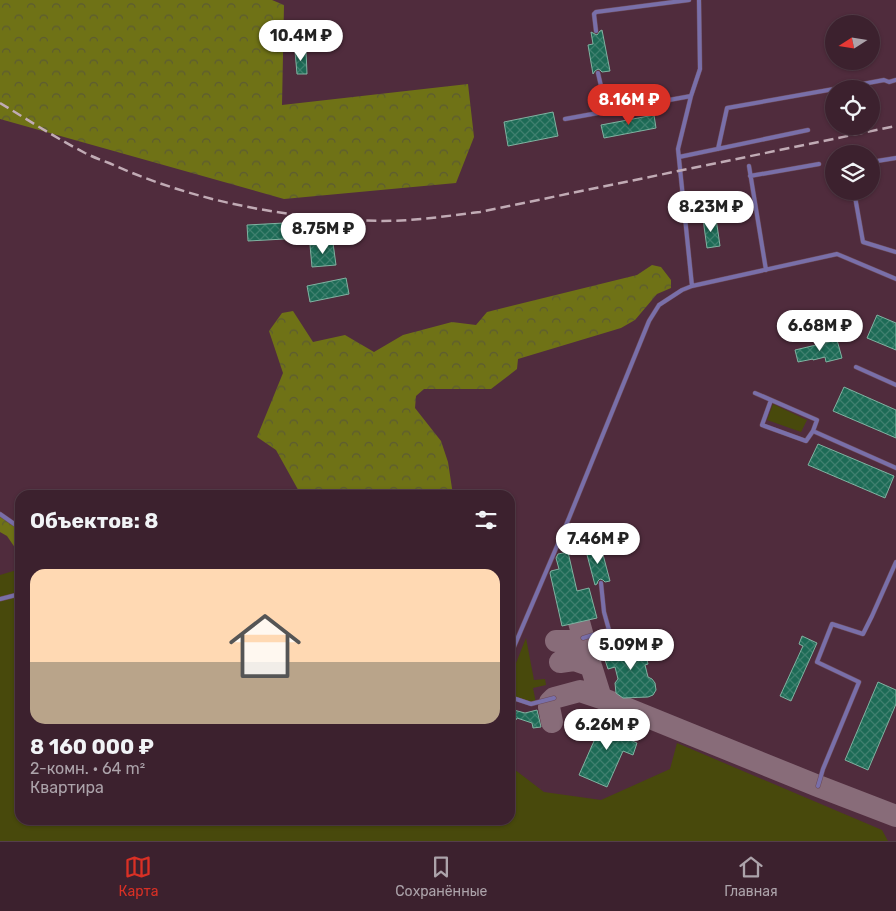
<!DOCTYPE html>
<html lang="ru">
<meta charset="utf-8">
<style>
:root{--surface:#3c212e;--page:#432936;--text:#f1f3f6;--muted:#aca3aa;--line:#553e4a;--accent:#d93025}
body{margin:0;font-family:Rubik,sans-serif;background:var(--page);color:var(--text);height:100vh;display:flex;flex-direction:column;font-size:19px;white-space:nowrap}
*{box-sizing:border-box;margin:0}
p{font-size:16px;color:var(--muted)}
.icon{flex:none;width:28px;height:28px;fill:none;stroke:currentColor;stroke-width:2;stroke-linecap:round;stroke-linejoin:round}
.map{position:relative;flex:1;overflow:hidden}
.side{position:absolute;left:15px;top:490px;width:500px;height:335px;display:flex;flex-direction:column;background:var(--surface);border-radius:15px;box-shadow:0 1px 4px #0004,0 0 0 1px var(--line)}
.side>*{flex:none}
.needle{width:32px;rotate:258deg}
.controls{position:absolute;left:825px;top:15px;display:grid;gap:10px}
.controls a{display:grid;place-items:center;width:55px;height:55px;border-radius:50%;background:var(--surface);box-shadow:0 1px 4px #0004,0 0 0 1px var(--line);font-size:25px}
.price{position:absolute;translate:-50% -42px;padding:0 11px;border-radius:18px;background:#fff;color:#222;font-size:16px;line-height:32px;filter:drop-shadow(0 1px 2px #0008)}
.price::after{content:'';position:absolute;left:50%;top:30px;width:15px;height:11px;margin-left:-8px;background:inherit;clip-path:polygon(0 0,100% 0,50% 100%)}
.price.on{background:var(--accent);color:#fff}
ul{padding:0;list-style:none}
li{display:grid;align-content:center;gap:10px;height:265px;padding:0 15px}
li+li{border-top:1px solid var(--line)}
li span{display:grid;place-items:center;height:155px;border-radius:15px;color:#555}
li>.icon{margin-inline-start:auto}
span .icon{width:90px;height:90px;fill:#fffc;stroke-width:1}
li b{font-size:21px}
h2{display:flex;justify-content:space-between;align-items:center;height:60px;padding:0 15px;font-size:21px}
.menu{display:flex;justify-content:space-around;align-items:center;height:70px;border-top:1px solid var(--line);background:var(--surface);font-size:14px;color:var(--muted)}
.menu a{display:grid;justify-items:center;gap:2px}
.menu .on{color:var(--accent)}
.map>svg:first-child{display:block}
</style>
<div class="map">
<svg width="896" height="841" viewBox="0 0 896 841">
<defs>
<pattern id="forest-crowns" width="20" height="18" patternUnits="userSpaceOnUse" patternTransform="scale(1.25)"><rect width="20" height="18" fill="#6f7216"/><path d="M2 6a3 3 0 1 1 6 0M12 15a3 3 0 1 1 6 0" fill="none" stroke="#5c5b33"/></pattern>
<pattern id="building-cross-hatch" width="8" height="8" patternUnits="userSpaceOnUse" patternTransform="scale(1.25)"><rect width="8" height="8" fill="#1d6b56"/><path d="M0 0l8 8M0 8l8-8" fill="none" stroke="#3f806f"/></pattern>
</defs>
<rect width="100%" height="100%" fill="#502c3d"/>
<path fill="#48490c" d="M773,404l34,16 -6,12 -34,-12z
M20,569v251h490v-54l34,26 57,8 69,-31 7,-26 205,87 6,11h-888v-266z
M526,638l8,42 11,-1 1,6 -13,3 3,15 -8,2 -18,-6v-21z"/>
<path fill="url(#forest-crowns)" d="M0,0h272l12,5 -2,100 186,-21 6,53 -18,46 -172,16 -284,-80z
M652,265l9,2 10,13v8l-14,6 -22,26 -14,8 -103,31 -1,10 -26,20h-67l-8,7 -1,12 26,33 7,21 5,33h-152l-25,-45 -19,-13 26,-64 -14,-42 13,-18 11,-2 20,31 32,-7 29,17 29,-17 49,-13 24,3 11,-13 150,-37z
M0,517l8,1 12,8v29l-13,-19 -7,-4z"/>
<g fill="none" stroke-linecap="round" stroke-linejoin="round">
<path stroke="#886c79" stroke-width="22" d="M579,622l12,44 10,32
M556,641h13l16,6
M560,662l14,-2 17,6
M552,722l-3,-15 1,-5 4,-4 26,-7 21,7 217,88 78,30"/>
</g>
<path fill="url(#building-cross-hatch)" stroke="#80b2a1" d="M602,30l8,41 -8,1 -2,-2 -2,-1 -3,2 -2,3 -5,-29 5,-1 -2,-12 6,3 3,-4z
M306,50l1,24h-10l-2,-23z
M553,112l5,24 -50,10 -4,-24z
M654,115l2,13 -52,10 -3,-13z
M716,218l4,28 -13,2 -4,-29z
M284,223l1,16 -37,2 -1,-16z
M333,243l3,22 -24,2 -2,-22z
M346,278l3,16 -39,8 -3,-16z
M877,315l19,8v27l-29,-12z
M837,340l5,18 -16,4 -1,-5 -12,3v-1l-15,3 -3,-12z
M844,387l52,23v28l-63,-27z
M818,444l76,32 -9,22 -77,-33z
M601,547l9,34 -5,1 -2,-2 -3,-1 -2,2 -1,3 -2,1 -9,-34z
M568,552l9,39 12,-3 8,30 -35,8 -12,-53 1,-2 8,-2 -3,-11 2,-4z
M802,636l15,7 -26,58 -11,-5 23,-50 -4,-2z
M642,639l6,25 -3,1 3,12 4,2 3,4 1,7 -3,5 -5,2 -25,1 -7,-5 -1,-10 3,-4 -3,-12 -7,2 -4,-12 13,-3 -2,-8z
M878,682l18,8v14l-28,66 -23,-10z
M510,709l15,4 12,-3 4,17 -8,1 -1,-5 -15,-5 -1,2 -6,-2z
M605,716l27,12 -4,11 9,4 -4,12 -10,-4 -16,36 -28,-12z"/>
<g fill="none" stroke-linecap="round" stroke-linejoin="round">
<defs>
<path id="lane" d="M596,31l-2,-17 2,-2 93,-12
M598,73l9,39
M836,89l48,-9 5,2 7,-2
M565,119l126,-23
M718,149l9,-41 107,-19
M679,157l129,-27
M871,162l25,-4
M749,166l17,104
M750,176l69,-12
M854,191l9,51 33,10
M692,286l-14,-137 13,-53 9,-27 -1,-69
M856,367l40,18
M755,393l62,27 -4,11 83,37
M771,400l-9,25 44,16 7,-10
M0,514l20,14
M0,599l20,-5
M583,638l26,-8 -5,-18 -3,-29
M510,656l59,-138 80,-197 10,-16 23,-15 10,-4 145,-32 59,25
M510,697l21,7 23,-6
M818,786l5,-17 36,-87 -42,-20 15,-38 31,10 9,-18 24,-54"/>
</defs>
<use href="#lane" stroke="#6c4b5a" stroke-width="5"/>
<use href="#lane" stroke="#796fa9" stroke-width="4"/>
<path stroke="#c1abb5" stroke-width="2.5" stroke-dasharray="10 5" stroke-linecap="butt" d="M0,103c28,17 56,35 85,50 8,4 16,7 24,10 86,39 179,56 273,58 32,0 65,-5 98,-9l416,-86"/>
</g>
</svg>
<div class="controls">
<a><svg class="needle" viewBox="-14 -14 28 28"><path d="M0-13l5 13h-10z" fill="#e53935"/><path d="M0 13l5-13h-10z" fill="#aca3aa"/></svg></a>
<a><svg class="icon" aria-label="locate" viewBox="0 0 24 24"><circle cx="12" cy="12" r="6"/><path d="M12 2v4M12 18v4M2 12h4M18 12h4"/></svg></a>
<a><svg class="icon" aria-label="layers" viewBox="0 0 24 24"><path d="M12 4l9 5-9 5-9-5zM3 14l9 5 9-5"/></svg></a>
</div>
<b class="price" style="left:301px;top:62px">10.4M ₽</b>
<b class="price on" style="left:629px;top:126px">8.16M ₽</b>
<b class="price" style="left:711px;top:233px">8.23M ₽</b>
<b class="price" style="left:323px;top:255px">8.75M ₽</b>
<b class="price" style="left:820px;top:352px">6.68M ₽</b>
<b class="price" style="left:598px;top:565px">7.46M ₽</b>
<b class="price" style="left:631px;top:671px">5.09M ₽</b>
<b class="price" style="left:607px;top:751px">6.26M ₽</b>
<section class="side">
<h2>Объектов: 8<svg class="icon" aria-label="filters" viewBox="0 0 24 24"><path d="M4 7h16M4 17h16"/><circle cx="9" cy="7" r="2"/><circle cx="15" cy="17" r="2"/></svg></h2>
<ul>
<li><span style="background:linear-gradient(#ffd9b3 60%,#b9a48a 0)"><svg class="icon" aria-label="home" viewBox="0 0 24 24"><path d="M3 11l9-7 9 7M6 9v11h12V9"/></svg></span><div><b>8 160 000 ₽</b><p>2-комн. · 64 m²</p><p>Квартира</p></div></li>
</ul>
</section>
</div>
<nav class="menu">
<a class="on"><svg class="icon" aria-label="map" viewBox="0 0 24 24"><path d="M3 6l6-2 6 2 6-2v14l-6 2-6-2-6 2zM9 4v14M15 6v14"/></svg>Карта</a>
<a><svg class="icon" aria-label="saved" viewBox="0 0 24 24"><path d="M7 4h10v16l-5-4-5 4z"/></svg>Сохранённые</a>
<a><svg class="icon" aria-label="home" viewBox="0 0 24 24"><path d="M3 11l9-7 9 7M6 9v11h12V9"/></svg>Главная</a>
</nav>
